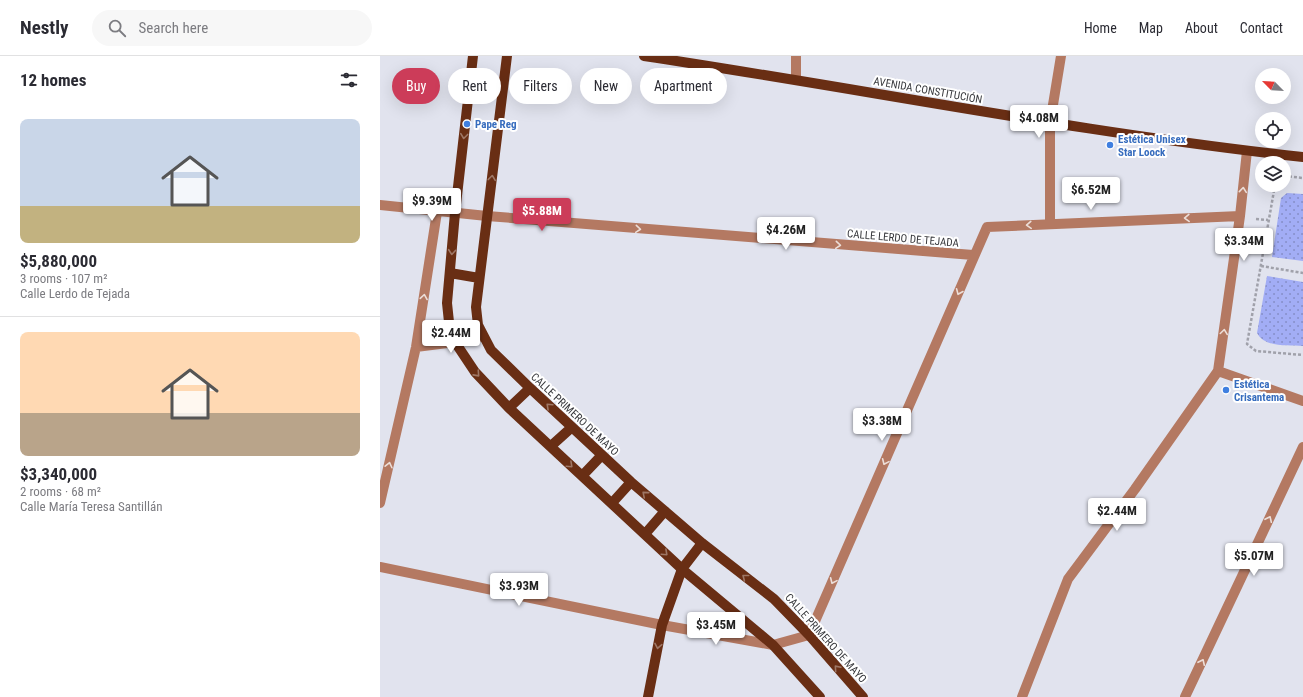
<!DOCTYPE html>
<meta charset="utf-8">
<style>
:root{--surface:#fff;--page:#f7f7f7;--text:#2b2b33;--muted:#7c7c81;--line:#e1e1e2;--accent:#cc3c59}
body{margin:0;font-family:"Roboto Condensed",sans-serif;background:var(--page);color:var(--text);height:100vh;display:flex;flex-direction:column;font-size:15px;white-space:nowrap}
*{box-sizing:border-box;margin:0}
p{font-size:13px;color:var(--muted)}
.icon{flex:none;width:22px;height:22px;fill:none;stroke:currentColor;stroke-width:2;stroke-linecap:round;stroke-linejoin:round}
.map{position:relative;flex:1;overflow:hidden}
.side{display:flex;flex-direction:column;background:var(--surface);width:380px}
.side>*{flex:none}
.hud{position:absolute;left:12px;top:12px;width:380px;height:36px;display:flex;gap:8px}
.needle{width:26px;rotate:294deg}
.controls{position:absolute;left:875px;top:12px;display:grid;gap:8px}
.controls a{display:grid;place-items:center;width:36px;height:36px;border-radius:50%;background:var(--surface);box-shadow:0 4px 16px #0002;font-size:20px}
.price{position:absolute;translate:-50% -34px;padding:0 9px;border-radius:4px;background:#fff;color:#222;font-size:13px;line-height:26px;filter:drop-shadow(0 1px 2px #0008)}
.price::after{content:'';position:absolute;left:50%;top:24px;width:12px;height:9px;margin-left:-6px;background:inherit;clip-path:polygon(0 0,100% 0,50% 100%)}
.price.selected{background:var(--accent);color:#fff}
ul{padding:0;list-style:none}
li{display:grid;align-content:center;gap:8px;height:212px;padding:0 20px}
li+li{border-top:1px solid var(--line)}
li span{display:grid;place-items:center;height:124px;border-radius:8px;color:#555}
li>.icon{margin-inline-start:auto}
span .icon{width:72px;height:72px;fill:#fffc;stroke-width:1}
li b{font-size:17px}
h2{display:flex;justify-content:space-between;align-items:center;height:48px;padding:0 20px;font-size:17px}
.tag{padding:0 14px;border-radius:18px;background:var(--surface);box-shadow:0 4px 16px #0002;font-size:14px;line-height:36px}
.tag.selected{background:var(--accent);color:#fff}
header{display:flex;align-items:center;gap:24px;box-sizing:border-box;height:56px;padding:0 20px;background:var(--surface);border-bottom:1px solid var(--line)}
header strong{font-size:19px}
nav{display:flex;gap:22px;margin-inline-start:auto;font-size:14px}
.search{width:280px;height:36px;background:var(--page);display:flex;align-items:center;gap:10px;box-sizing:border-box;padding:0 14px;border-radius:22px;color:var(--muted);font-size:15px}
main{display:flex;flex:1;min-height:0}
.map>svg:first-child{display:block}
</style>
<header>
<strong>Nestly</strong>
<div class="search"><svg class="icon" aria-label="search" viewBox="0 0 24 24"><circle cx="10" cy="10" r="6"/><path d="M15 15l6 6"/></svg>Search here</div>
<nav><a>Home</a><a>Map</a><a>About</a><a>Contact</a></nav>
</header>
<main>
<section class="side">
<h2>12 homes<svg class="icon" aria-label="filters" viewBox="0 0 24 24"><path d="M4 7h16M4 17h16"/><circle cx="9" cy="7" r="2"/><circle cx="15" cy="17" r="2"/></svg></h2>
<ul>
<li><span style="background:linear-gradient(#c9d6e8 70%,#c2b280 0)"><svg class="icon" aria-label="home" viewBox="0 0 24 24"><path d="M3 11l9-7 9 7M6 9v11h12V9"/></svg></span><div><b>$5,880,000</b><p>3 rooms · 107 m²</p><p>Calle Lerdo de Tejada</p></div></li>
<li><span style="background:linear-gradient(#ffd9b3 65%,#b9a48a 0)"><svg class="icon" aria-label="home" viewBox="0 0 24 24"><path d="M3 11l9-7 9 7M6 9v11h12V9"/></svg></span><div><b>$3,340,000</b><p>2 rooms · 68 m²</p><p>Calle María Teresa Santillán</p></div></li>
</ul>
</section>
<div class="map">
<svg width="923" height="641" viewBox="0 0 923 641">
<defs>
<pattern id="garden-dots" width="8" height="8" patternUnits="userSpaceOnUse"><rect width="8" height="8" fill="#a2adf5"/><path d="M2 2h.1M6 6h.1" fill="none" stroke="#858ec8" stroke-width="1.8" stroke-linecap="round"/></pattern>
</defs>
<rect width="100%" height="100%" fill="#e1e3ee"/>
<path fill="url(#garden-dots)" d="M907,137l16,1v67l-31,-4 9,-59z
M887,220l36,6v64c-15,-1 -38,2 -46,-13z"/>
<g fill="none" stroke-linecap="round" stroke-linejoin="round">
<path stroke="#a0a1aa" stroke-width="2.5" stroke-dasharray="3 2" stroke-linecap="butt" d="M904,120l19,2
M895,129l-28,159 9,7 47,4
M876,163l12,1
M881,210l42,7"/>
<path stroke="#b47962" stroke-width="10" d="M416,0v23
M0,149l107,11 486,39
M670,168v-101l11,-67
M36,291l39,-5 27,-6
M838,315l85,30
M0,447l36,-156 21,-135
M0,511l282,58 111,20 36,-10 178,-408 253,-11
M642,641l46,-118 67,-90 83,-118 22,-155 7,-65
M805,641l118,-250"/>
<path stroke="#692e14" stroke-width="10" d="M93,0l-18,157 -8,90 2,19 6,20 20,30 34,36 173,161 91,76 47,52
M127,0l-31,251 2,18 13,25 39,38 101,94 71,61 72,56 35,36 54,62
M264,0c220,33 438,77 659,101
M70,217l29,5
M129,352l21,-20
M171,390l20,-18
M202,420l20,-21
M232,447l19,-21
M265,478l20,-23
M268,641l14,-72 20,-56 20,-26"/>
</g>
<defs><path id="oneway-chevron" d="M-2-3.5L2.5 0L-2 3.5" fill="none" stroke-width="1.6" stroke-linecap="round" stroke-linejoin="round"/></defs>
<g stroke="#9e7766">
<use href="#oneway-chevron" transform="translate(84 80) rotate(97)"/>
<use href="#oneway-chevron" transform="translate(112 122) rotate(-83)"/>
<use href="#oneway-chevron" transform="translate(72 196) rotate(95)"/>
<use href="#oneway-chevron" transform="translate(97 318) rotate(48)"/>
<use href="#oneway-chevron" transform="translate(169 350) rotate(-137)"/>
<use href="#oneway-chevron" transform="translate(190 409) rotate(43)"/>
<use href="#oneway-chevron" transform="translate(265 438) rotate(-139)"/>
<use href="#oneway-chevron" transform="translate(285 497) rotate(43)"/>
<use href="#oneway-chevron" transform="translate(365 521) rotate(-142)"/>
<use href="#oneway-chevron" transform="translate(278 590) rotate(101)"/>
<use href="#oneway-chevron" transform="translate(457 612) rotate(-131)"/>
</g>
<g stroke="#ecded8">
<use href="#oneway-chevron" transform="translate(863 134) rotate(-84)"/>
<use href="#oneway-chevron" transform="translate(807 162) rotate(178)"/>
<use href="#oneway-chevron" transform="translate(649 169) rotate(177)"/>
<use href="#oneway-chevron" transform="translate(258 173) rotate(5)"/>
<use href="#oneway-chevron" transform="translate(458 189) rotate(5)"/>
<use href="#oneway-chevron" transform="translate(579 236) rotate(113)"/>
<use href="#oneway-chevron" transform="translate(44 241) rotate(-81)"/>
<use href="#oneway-chevron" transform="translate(844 276) rotate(-82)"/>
<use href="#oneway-chevron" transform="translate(505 406) rotate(114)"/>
<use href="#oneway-chevron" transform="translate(9 409) rotate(-77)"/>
<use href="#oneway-chevron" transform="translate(889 463) rotate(-65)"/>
<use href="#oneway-chevron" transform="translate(453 525) rotate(114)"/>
<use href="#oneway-chevron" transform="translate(822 606) rotate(-65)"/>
</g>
<g fill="#3f7fe0" stroke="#fff" stroke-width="1.5">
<circle cx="87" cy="68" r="4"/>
<circle cx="730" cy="89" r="4"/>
<circle cx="846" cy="334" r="4"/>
</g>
<g text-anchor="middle" stroke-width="4" stroke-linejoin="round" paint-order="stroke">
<g font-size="11" fill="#37383c" stroke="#fff">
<text transform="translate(548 34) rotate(10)" y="4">AVENIDA CONSTITUCIÓN</text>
<text transform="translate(523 182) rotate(5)" y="4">CALLE LERDO DE TEJADA</text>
<text transform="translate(195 358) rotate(43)" y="4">CALLE PRIMERO DE MAYO</text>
<text transform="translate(446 582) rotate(48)" y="4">CALLE PRIMERO DE MAYO</text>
</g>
<g font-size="11" font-weight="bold" fill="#366cbe" stroke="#fff" text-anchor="start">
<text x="95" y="72">Pape Reg</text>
<text x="738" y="87">Estética Unisex<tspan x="738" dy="13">Star Loock</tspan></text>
<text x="854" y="332">Estética<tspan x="854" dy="13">Crisantema</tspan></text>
</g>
</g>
</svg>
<div class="controls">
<a><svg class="needle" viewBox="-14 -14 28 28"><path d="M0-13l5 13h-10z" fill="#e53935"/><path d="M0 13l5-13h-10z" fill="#7c7c81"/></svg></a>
<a><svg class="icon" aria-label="locate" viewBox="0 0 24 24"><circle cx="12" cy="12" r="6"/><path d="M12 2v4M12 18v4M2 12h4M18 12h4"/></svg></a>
<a><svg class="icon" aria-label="layers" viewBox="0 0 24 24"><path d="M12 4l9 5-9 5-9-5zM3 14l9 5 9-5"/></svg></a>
</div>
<b class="price" style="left:659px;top:83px">$4.08M</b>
<b class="price" style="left:711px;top:155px">$6.52M</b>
<b class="price" style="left:52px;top:166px">$9.39M</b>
<b class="price selected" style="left:162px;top:176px">$5.88M</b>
<b class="price" style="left:406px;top:195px">$4.26M</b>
<b class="price" style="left:864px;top:206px">$3.34M</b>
<b class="price" style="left:71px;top:298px">$2.44M</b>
<b class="price" style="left:502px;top:386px">$3.38M</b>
<b class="price" style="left:737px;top:476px">$2.44M</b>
<b class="price" style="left:874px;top:521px">$5.07M</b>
<b class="price" style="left:139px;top:551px">$3.93M</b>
<b class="price" style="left:336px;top:590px">$3.45M</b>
<div class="hud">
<a class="tag selected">Buy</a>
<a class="tag">Rent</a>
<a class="tag">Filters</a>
<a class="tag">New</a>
<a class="tag">Apartment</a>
</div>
</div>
</main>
